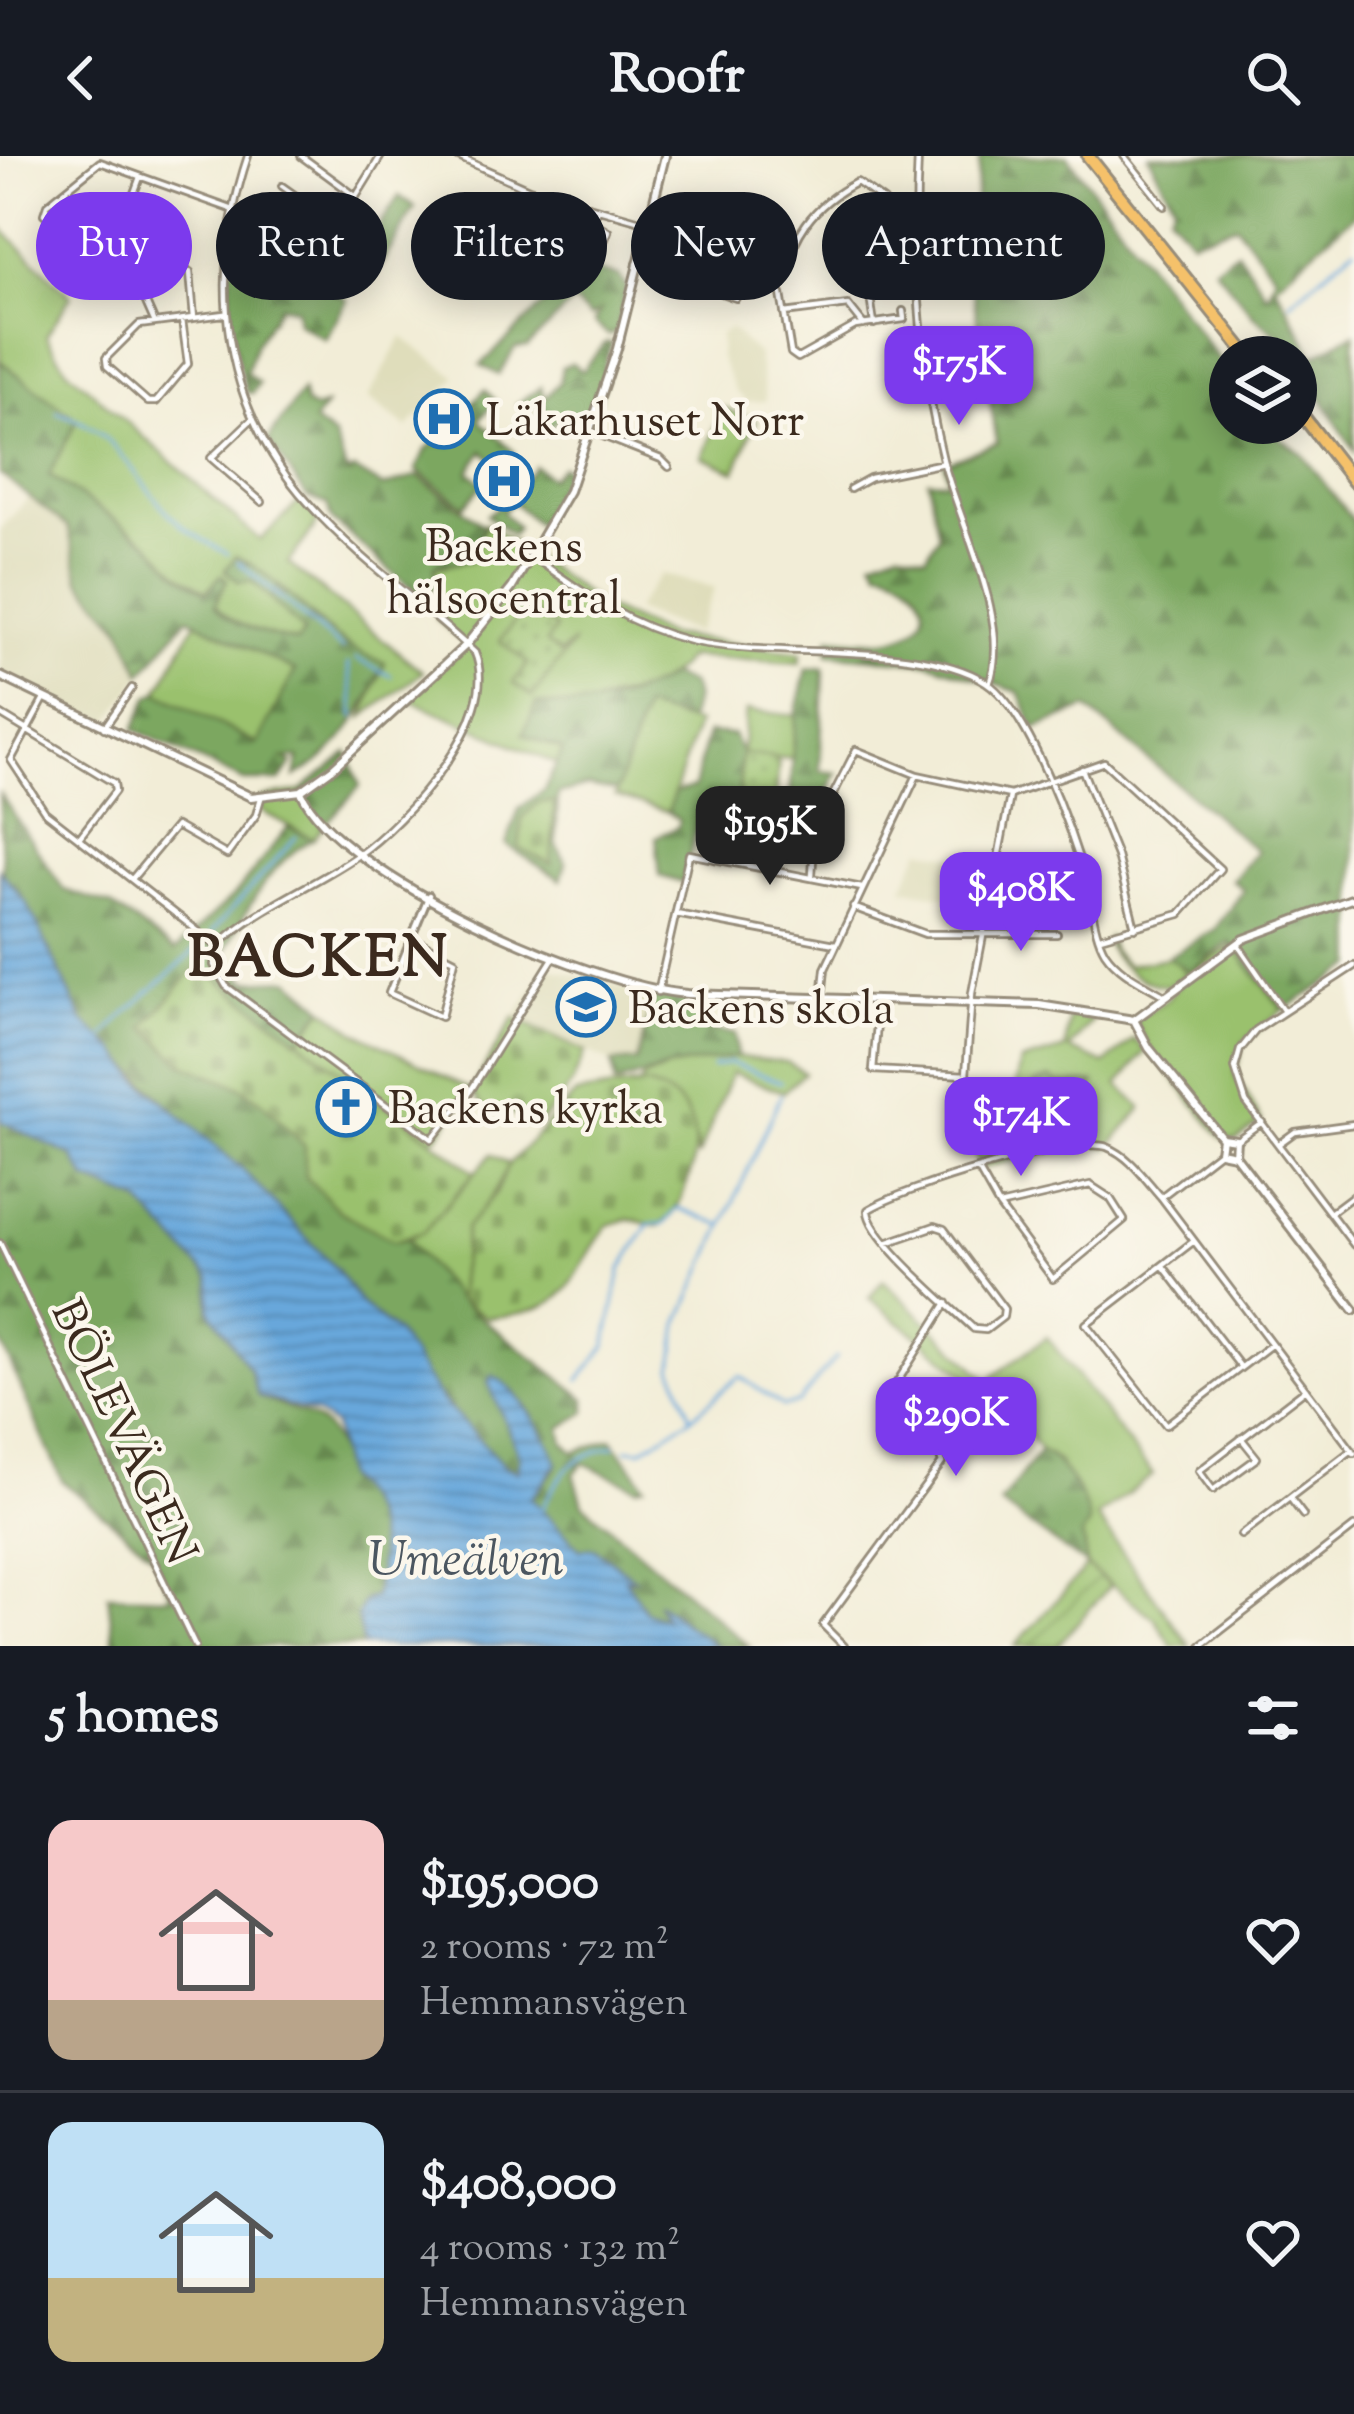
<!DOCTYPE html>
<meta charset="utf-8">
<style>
:root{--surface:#171b24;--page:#242831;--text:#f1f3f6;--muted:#9ea1a6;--line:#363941;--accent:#7c3aed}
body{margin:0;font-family:"Sorts Mill Goudy",serif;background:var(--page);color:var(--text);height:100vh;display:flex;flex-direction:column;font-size:45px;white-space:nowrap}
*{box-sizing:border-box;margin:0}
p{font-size:39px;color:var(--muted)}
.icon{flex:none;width:66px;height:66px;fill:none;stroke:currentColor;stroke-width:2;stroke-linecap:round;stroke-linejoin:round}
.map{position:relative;height:1490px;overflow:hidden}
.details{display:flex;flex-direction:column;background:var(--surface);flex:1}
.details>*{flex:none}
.top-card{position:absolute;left:36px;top:36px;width:1284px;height:108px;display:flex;gap:24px}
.controls{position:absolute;left:1209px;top:180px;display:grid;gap:24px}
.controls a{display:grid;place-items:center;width:108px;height:108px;border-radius:50%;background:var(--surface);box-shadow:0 6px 30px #0003;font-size:60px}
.price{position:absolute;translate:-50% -102px;padding:0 27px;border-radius:24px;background:var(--accent);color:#fff;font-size:39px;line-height:78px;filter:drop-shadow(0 3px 6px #0008)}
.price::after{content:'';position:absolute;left:50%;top:72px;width:36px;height:27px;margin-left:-18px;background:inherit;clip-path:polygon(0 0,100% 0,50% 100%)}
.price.active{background:#222;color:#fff}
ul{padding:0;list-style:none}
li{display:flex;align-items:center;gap:36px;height:300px;padding:0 48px}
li+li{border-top:3px solid var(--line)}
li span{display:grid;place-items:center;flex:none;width:336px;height:240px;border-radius:24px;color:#555}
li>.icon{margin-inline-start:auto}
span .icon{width:144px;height:144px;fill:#fffc;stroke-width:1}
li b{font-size:51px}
h2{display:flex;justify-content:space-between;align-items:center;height:144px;padding:0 48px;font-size:51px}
.pill{padding:0 42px;border-radius:54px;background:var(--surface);box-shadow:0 6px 30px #0003;font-size:42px;line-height:108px}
.pill.active{background:var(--accent);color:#fff}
header{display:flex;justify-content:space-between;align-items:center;height:156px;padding:0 48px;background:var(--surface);font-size:54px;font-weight:700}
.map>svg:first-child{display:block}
</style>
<header><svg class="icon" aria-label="back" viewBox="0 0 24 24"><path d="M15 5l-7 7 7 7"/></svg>Roofr<svg class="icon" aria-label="search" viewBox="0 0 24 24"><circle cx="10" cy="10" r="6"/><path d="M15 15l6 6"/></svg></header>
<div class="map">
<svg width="1354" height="1490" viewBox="0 0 1354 1490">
<defs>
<pattern id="forest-firs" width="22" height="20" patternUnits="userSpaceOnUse" patternTransform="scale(3)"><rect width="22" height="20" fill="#7ba760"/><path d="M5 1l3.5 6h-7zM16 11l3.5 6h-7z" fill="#66884f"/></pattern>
<pattern id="cemetery-stones" width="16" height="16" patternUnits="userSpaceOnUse" patternTransform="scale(3)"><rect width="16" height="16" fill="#9ac16d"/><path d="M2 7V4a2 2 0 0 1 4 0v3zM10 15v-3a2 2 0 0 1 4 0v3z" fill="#7f9d59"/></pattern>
<pattern id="park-dots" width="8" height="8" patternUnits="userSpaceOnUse" patternTransform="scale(3)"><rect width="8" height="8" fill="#9ac16d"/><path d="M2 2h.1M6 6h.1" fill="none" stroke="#7f9d59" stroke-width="1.8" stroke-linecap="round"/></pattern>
<pattern id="garden-furrows" width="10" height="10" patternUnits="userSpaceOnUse" patternTransform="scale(3)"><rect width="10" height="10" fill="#9ac16d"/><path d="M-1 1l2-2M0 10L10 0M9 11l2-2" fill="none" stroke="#7f9d59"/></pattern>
<pattern id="water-rules" width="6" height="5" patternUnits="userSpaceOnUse" patternTransform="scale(3)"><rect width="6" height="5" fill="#68a7db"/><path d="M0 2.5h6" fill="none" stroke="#5788b1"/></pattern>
</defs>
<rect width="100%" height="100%" fill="#fbf7ec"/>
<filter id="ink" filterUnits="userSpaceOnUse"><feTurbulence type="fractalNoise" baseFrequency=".00833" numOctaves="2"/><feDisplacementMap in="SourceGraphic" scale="24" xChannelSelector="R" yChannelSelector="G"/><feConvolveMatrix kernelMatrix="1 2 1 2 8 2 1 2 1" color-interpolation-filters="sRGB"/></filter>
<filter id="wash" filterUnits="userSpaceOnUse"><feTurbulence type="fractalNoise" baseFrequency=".004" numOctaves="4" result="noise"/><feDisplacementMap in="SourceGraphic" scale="48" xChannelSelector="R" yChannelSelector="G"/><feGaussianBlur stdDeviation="2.7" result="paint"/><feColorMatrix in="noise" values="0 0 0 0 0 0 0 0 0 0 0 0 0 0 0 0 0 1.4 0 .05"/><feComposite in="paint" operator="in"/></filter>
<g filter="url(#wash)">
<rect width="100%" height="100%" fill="#f2edd7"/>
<path fill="#dfddbb" d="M730,172l28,27 8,46 -19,1 -12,-11 -15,-33v-23z
M402,181l55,40 -50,51 -39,-30z
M29,341l39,30 12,53 42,49 20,45 -38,54 -104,-52v-146z
M661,418l54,14 -19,45 -62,-23z
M921,693l44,9 -7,41 -55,-11z
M547,811l107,29 -17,65 -25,2 -98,-45z"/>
<path fill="#9ac16d" stroke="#6a7646" stroke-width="3" d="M0,71l71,69 -25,40 20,32 194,172 41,-40 18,21 -31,42 135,109 -60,45 21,-54c-62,-20 -92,-80 -148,-106l-11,14 27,10 52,51 -7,10c-27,-7 -62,-13 -82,-37l2,-7 -40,-26 -28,-29 -100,-68 27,-55 -76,-59z
M723,252l33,13 -21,50 -33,-14z
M486,367l118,84 63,28 134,18 -1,10 -112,-6c-36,45 -64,30 -107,53l-24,54 -149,-65 58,-54 -29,-26c7,-20 -5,-33 -2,-51l37,-8z
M196,465l100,50 -39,73 -99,-52z
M644,552l53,16 -29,88 -53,-16z
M746,555l50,4 -4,44 -50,-5z
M301,635l22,36 -10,12 -54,-29 2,-12z
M1108,782l5,14 14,13 53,-9 -2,7 8,11 51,-31 46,67 -39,32 -9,32 27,48 -26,18 -14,-2 -73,-90 -15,-28 34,-21 17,-24 -17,11c-25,-1 -52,-20 -62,-44z
M324,852l31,23 116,59 -33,46 -6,3 -133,-99z
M1070,858l23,6 -24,29 36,15 29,-25 12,12 -28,34 24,23 -34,40 -18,-4 3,-8 -15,-20 16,-33 -34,1 -29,14 -8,19 -17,6 8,37 -36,9 -13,-75 48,3 7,-35 45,-13z
M737,901l50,5 17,11 -21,19 -51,-19 -34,84c-1,-29 -29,-66 -57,-73l1,-5 28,-12z
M492,998l17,10c-26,58 -50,63 -51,136l-51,-61 16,-7z
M883,1124l105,100 59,-43 106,138 -56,42 93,129h-18l-17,-27 -68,-53 -28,-104 -19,-12 -29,-39 -142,-113z"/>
<path fill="url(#forest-firs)" stroke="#5b683f" stroke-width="3" d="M980,0h88l151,204 11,38v25h30l42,31 52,68v444l-71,44 -53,-68 -41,29 -21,-14 47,-28 29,-39 -12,-10 25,-29 -170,-143 -52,21 -16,-37 -88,-29 -103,-9 2,-17c25,2 54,8 76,-3 40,-20 7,-62 -27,-65l-6,-10 26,-10 27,7 13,-21 -11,-55 21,1 -5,-18 53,-20 -28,-175z
M1149,0h205v59l-79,70 39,71 40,-23v118l-35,-57 1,-10 -13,-26 -53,-42 -40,-49 23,-16 30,44 8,-20 -39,-50 -45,15 -22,-27 5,-9z
M399,40l16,11 -43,74 -21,-12z
M555,53l6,2 -9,37 12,16 55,12 7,11 -9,45 -9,3 -14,-13 6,-11 -10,6 -17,-16 -46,46 -12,1 -16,27 -18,-10 83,-80 -1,-10 -36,-31z
M237,60l59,30 -8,17 59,37 -22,39 -27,-16 -2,-15 -16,-3 -25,40 -9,28 13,10 -7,10 -6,-1c-17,-60 -23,-114 -9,-176z
M606,186l6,1 -9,25 4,7 -15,47 -34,-3 -14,15 -7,-30 -13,5 -7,-5 24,-17 3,12 16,-17 2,-15 10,-4 10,8z
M0,205l77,59 -28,55 100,68 28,29 29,20 15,-17 6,5 -12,25c19,24 55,30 82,37l7,-10 -52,-51 -13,1 -14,-12 11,-14c56,27 86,88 149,107 -19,46 -44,90 -90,114l4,-19 -15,1 8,4 -12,18h-36l-110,-52 15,-32 9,-5 99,52 38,-73 -107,-54 -46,57 -20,-45 -42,-49 -12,-53 -68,-53z
M485,234l11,11 -17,19 35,32 -13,16 -18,-17 -14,20 14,13 -19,22 -48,-36 10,-20z
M302,235l3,13 9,5 11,-3 -11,16 20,15 13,36 8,-3 28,17 35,-11 66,49 -12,35 -37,7v22l-14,-2 -4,7 -86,-75 -4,-15 -20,-7 -39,-57z
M535,310l15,12 12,-12 4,3 -28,56 -25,-23 -11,10 15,15 -5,7 -25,-19 23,-17z
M824,512l-4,103 17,2 -26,54 -111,-14 -17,70 -23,-7 -4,-39 22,-10 1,-7 -11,-8 7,-20 19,-4 13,-55 26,2 9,19 -3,42 51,5 6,-86 11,-46z
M671,520l20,8 4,14 -6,23 -45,-13 -27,83 -30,-5 -29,8 -2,49 10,20 -5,17 -55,-35 13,-36 25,-19 19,-40 -40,-16 14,-31c47,7 93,-2 134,-27z
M348,597l12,33 -37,41 -22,-36z
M0,638l64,96 47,15 64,46 62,-59 51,-65 25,12c-45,24 -65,70 -89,114l2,10 22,18 42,-2 34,29 -25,32 -94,-70 -23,93 59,24 21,15 43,44 34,65 55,30 13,-2 51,61 128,99v13l-25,16 3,15 10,9 38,-13 33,46 -9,2 -53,-24 -9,11 9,30 166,142h-33l-59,-44 8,17 -19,-7 -22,-34 10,2 -44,-32 -10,1 -50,-51 26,-30c-10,-31 -33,-84 -68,-88l32,78 -2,13 -13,-4 -64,-68 -52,-73 -27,-21 -25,-35 -254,-249 -56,-117 -24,-27z
M654,840l51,7 2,27 28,4 2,23 -67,10 -55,17 -3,-21 25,-2z
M1050,922l10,6 34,-1 -16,33 15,20 -3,8 -76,16 -10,-34 19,-9 12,-33z
M0,965l72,35 15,24 52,21 71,77v32l40,60 8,26c58,27 74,13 88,85 38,22 38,77 28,116l-9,2 -8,18 6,29h-249l-6,-51 63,2 -19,-43 -90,-73 -62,-141z
M1040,1294c24,15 46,45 49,74l-7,11 5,31 -87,-62z"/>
<path fill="url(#cemetery-stones)" stroke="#6a7646" stroke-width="3" d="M539,646h15l-3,62 -32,-16 3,-30z
M195,812l10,2 270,202 -52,60 -29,9 -55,-30 -34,-35v-30l-43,-44 -21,-15 -59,-24 -37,-36z
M514,862l71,34 -13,32 -31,38 -58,-16 -12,-16z
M641,928c57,13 63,57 44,104 -6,17 -11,30 -27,38l-30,-7 -20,6c-46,61 -28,83 -120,93l-30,-18 8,-72 31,-37 12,-27 67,-70z"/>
<path fill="url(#park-dots)" stroke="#6a7646" stroke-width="3" d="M526,450l30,22 -10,15 14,11 14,-12 -42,55 -19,-14 15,-20 -28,-22z
M742,598l37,4 -3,42 -37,-4z"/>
<path fill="url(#garden-furrows)" stroke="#6a7646" stroke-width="3" d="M1087,1410l23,20 -53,60h-42z"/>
<path fill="url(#water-rules)" stroke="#52687c" stroke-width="3" d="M0,714l27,33 56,118 34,30 21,28 102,88 97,103 25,35 34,27 45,67 64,68 12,4 3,-13 -32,-76 4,-7c25,11 56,63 66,88l-27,35 49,51 14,-1 41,30h-10l21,34 19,7 -8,-17 59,44h-353l-6,-29 7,-16 10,-4c12,-48 2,-91 -30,-119l-10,-52 -17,-12 -59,-18 -8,-26 -40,-60v-32l-71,-77 -52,-21 -15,-24 -72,-35z"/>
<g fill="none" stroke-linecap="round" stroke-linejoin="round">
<path stroke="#68a7db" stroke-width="3" d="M1290,146l64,-54
M57,256c67,21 76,71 123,112 14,12 32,21 48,30
M238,406l104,87
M356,503l35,17
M348,508l7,53
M211,777l85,-96
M101,885c29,-37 69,-64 101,-98
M712,911l18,-4 51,19
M579,1224l27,-34 15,-76 28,-46h15l14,-16 42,16
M691,1262l-18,-51 6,-43 102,-229
M627,1293l14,1 50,-32 48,-42 44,30 15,-3 38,-46
M541,1354c20,-38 30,-54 74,-64"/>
</g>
</g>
<g filter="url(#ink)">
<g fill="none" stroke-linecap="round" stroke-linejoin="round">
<defs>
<path id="minor" d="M301,0l53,39
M456,0l73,33 115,33
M918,0c-5,100 1,207 25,304 16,63 70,163 46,224
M1124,0l40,50
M140,21l-19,52 -38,17 -39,-32 3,-9 53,-43 131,47
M282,30l54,38
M593,66l-9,2 -6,17 22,11 8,-21 -15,-9 4,-13
M325,91l56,-91
M637,108l99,34
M190,116l4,46
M781,130c11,-50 30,-80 76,-104l27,19
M140,133l15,34
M781,138l10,59 7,5 57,-32 49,-7 -1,-8
M784,157l64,-8 16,20
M182,164l6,44 -32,38h-8l-41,-36 -1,-8 33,-33 85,-11
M874,168l-6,-41 35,-6
M252,263l-41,39 51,44
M593,276l68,27 8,8
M850,333l20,-11 74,-15
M532,400c51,37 97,70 159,85 82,19 228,-2 295,41 43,28 86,150 100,201 6,21 8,51 19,69 14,21 38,31 58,43
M44,543l-33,61 34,52 172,134 -3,19 12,21 206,153 39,-49 81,-130
M0,558l114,69 1,8 -36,47
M104,572l28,-40
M1082,613l35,87 18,72
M812,719l3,-45 41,-80 61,25 93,20 94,-33 116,107 -40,45 -80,23
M132,723l44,-53 51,29 29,-40 5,-17
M853,751l72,27h132
M676,758l159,30
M412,782l43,22 -14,57 -52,-24 40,-98
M217,790c39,-38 95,-59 140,-90 49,-34 145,-139 118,-203 -53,-50 -115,-92 -164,-147 -91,-99 -104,-227 -63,-350
M1239,790l44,64
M1354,810l-98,64 -16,20 -5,18 11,34 108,143
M658,836l31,-138 173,34
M822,842l3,-29 92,-194
M879,845l-6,69 93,5 6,-82 38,-197
M1237,984l25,-18
M1280,987l15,-11 59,-8
M978,1013l21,37 91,-21 20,13 14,22 -71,59 -54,-73
M1161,1041l57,-44
M1330,1057l24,-18
M1194,1085l-108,83 80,101 106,-81
M0,1087l195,403
M886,1087l49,-17 9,3 60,80 -1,8 -17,13 -12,-1c-23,-22 -107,-92 -106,-119 32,-21 205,-75 239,-63 23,9 38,32 54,50l193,256
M1163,1110l77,100
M1241,1282l16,20 -44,32 -14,-19 107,-82
M1290,1342l13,17
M1241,1379l111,-85
M844,1490l-21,-21 119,-162 -11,-33 -37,-43 53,-84
M1201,1490l153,-119"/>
<path id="tertiary" d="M0,520l251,121 50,-6 32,-23 133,-123 46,-57 57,-97 48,-142 48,-193
M301,636c39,85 292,195 386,202l352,11 95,15
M1134,864l110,-81 110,-41
M1134,864l15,28 73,90 14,2 -1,15
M1222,982l-2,14 15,3 119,155"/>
<path id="trunk" d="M1088,0l161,201
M1296,251l58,75"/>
</defs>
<use href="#minor" stroke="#968c7a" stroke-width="10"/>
<use href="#tertiary" stroke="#968c7a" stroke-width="12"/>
<use href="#trunk" stroke="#968c7a" stroke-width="16"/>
<use href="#minor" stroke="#fff" stroke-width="4.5"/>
<use href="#tertiary" stroke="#fff" stroke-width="6"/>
<use href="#trunk" stroke="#f5c16b" stroke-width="10"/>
</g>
</g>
<defs>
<symbol id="hospital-ring" viewBox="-11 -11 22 22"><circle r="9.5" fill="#fbf7ec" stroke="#1f6fb2" stroke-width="1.5"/><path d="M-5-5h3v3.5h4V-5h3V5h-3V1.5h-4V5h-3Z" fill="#1f6fb2"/></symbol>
<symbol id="school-ring" viewBox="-11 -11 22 22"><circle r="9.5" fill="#fbf7ec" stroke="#1f6fb2" stroke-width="1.5"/><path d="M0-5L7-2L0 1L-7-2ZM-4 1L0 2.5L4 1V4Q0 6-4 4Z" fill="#1f6fb2"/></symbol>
<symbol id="church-ring" viewBox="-11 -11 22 22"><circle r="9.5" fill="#fbf7ec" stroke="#1f6fb2" stroke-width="1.5"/><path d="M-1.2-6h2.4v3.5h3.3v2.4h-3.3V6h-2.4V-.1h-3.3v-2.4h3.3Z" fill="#1f6fb2"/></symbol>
</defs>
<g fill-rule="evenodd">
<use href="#hospital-ring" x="411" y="230" width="66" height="66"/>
<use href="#hospital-ring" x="471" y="292" width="66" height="66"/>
<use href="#school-ring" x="553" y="818" width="66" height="66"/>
<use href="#church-ring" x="313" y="918" width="66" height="66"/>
</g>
<g text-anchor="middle" stroke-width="9" stroke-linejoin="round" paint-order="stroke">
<g font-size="45" fill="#3b2a1e" stroke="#fbf7ec" text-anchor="start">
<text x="486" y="279">Läkarhuset Norr</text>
<text x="504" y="405" text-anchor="middle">Backens<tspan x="504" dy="52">hälsocentral</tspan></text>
<text x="628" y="867">Backens skola</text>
<text x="388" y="967">Backens kyrka</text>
</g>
<g font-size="45" fill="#3b2a1e" stroke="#fbf7ec">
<text transform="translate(126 1275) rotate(65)" y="16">BÖLEVÄGEN</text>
</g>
<g font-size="48" font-style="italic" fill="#4b5660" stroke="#fbf7ec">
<text x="466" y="1418">Umeälven</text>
</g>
<g font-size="57" font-weight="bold" letter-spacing="3" fill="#3b2a1e" stroke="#fbf7ec">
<text x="319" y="819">BACKEN</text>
</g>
</g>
</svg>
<div class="controls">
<a><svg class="icon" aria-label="layers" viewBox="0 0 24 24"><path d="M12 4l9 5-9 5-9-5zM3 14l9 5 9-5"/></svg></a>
</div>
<b class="price" style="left:959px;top:272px">$175K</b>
<b class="price active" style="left:770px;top:732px">$195K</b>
<b class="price" style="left:1021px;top:798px">$408K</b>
<b class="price" style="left:1021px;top:1023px">$174K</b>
<b class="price" style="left:956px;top:1323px">$290K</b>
<div class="top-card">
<a class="pill active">Buy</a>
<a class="pill">Rent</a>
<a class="pill">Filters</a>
<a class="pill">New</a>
<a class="pill">Apartment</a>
</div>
</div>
<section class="details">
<h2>5 homes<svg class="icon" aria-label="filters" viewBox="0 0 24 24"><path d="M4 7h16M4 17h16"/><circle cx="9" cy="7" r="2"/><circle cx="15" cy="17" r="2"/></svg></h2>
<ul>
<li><span style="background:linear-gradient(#f6c9c9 75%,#b9a48a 0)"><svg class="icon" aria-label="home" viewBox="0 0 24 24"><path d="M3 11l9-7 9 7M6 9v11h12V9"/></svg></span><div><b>$195,000</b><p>2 rooms · 72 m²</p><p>Hemmansvägen</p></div><svg class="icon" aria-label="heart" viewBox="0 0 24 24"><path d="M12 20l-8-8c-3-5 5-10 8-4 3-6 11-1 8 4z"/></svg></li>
<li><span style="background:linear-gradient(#bfe0f5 65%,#c2b280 0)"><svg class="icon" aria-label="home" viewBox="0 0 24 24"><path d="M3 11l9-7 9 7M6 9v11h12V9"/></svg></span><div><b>$408,000</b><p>4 rooms · 132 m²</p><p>Hemmansvägen</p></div><svg class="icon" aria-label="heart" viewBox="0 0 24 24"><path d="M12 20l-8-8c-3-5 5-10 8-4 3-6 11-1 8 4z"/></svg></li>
</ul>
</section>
